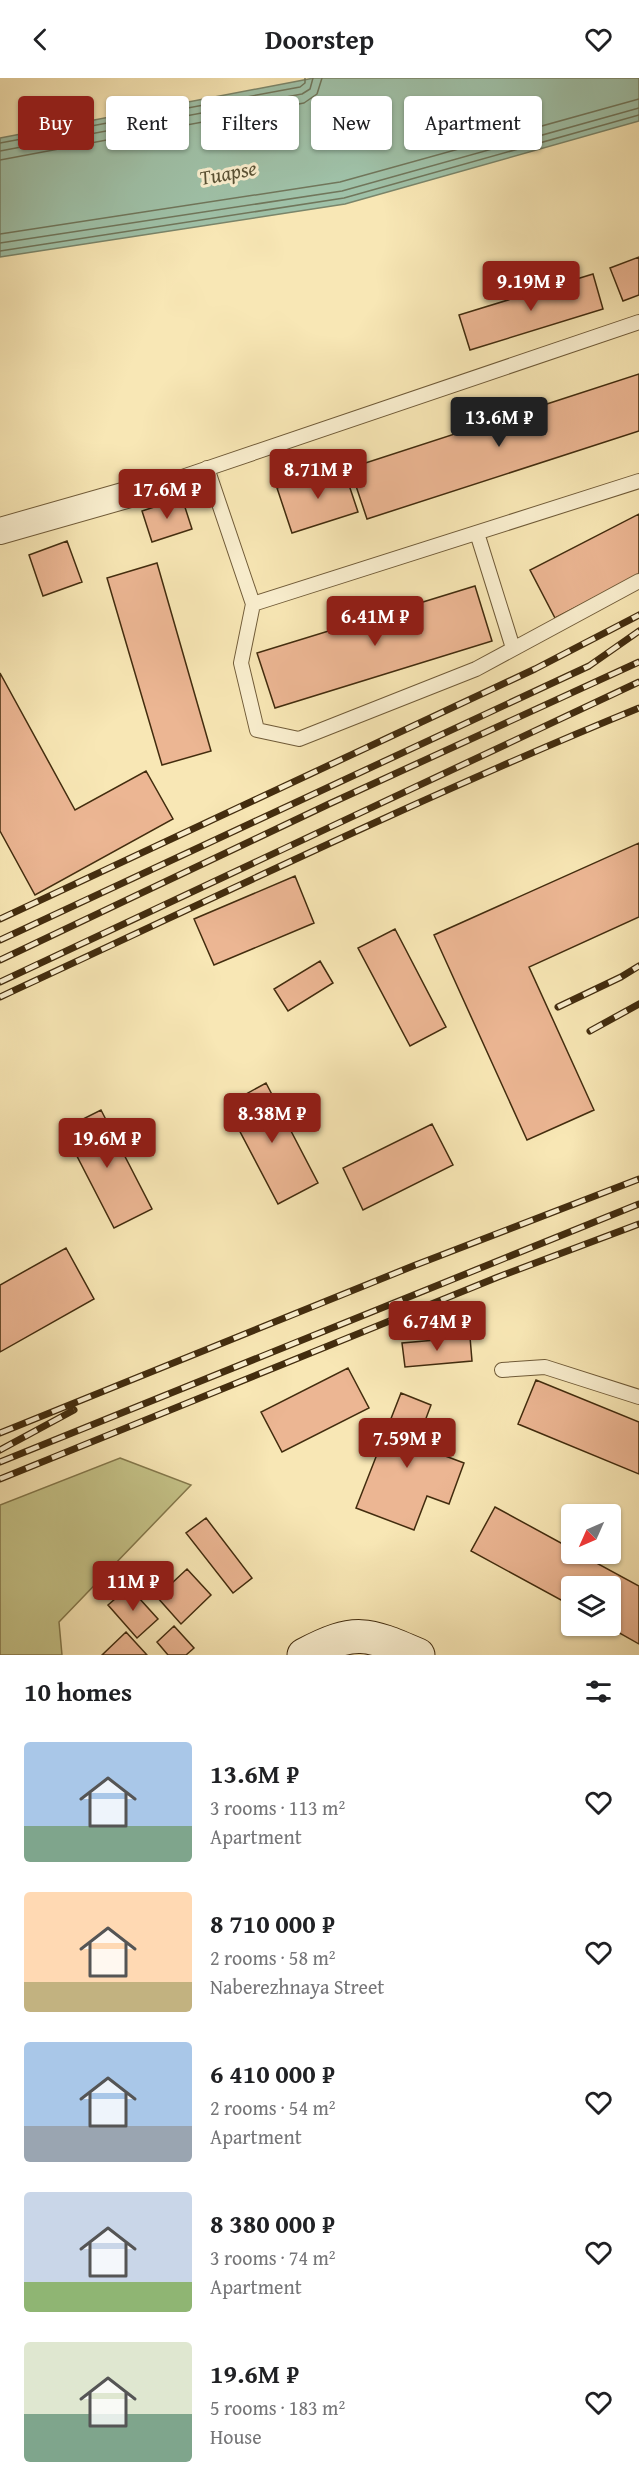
<!DOCTYPE html>
<meta charset="utf-8">
<style>
:root{--surface:#fff;--page:#f6f6f6;--text:#202124;--muted:#757577;--accent:#8f2418}
body{margin:0;font-family:"Gentium Book Plus",serif;background:var(--page);color:var(--text);height:100vh;display:flex;flex-direction:column;font-size:22px;white-space:nowrap}
*{box-sizing:border-box;margin:0}
p{font-size:20px;color:var(--muted)}
.icon{flex:none;width:33px;height:33px;fill:none;stroke:currentColor;stroke-width:2;stroke-linecap:round;stroke-linejoin:round}
.map{position:relative;height:1577px;overflow:hidden}
.drawer{display:flex;flex-direction:column;background:var(--surface);flex:1}
.drawer>*{flex:none}
.guide{position:absolute;left:18px;top:18px;width:603px;height:54px;display:flex;gap:12px}
.needle{width:39px;rotate:225deg}
.fabs{position:absolute;left:561px;top:1426px;display:grid;gap:12px}
.fabs a{display:grid;place-items:center;width:60px;height:60px;border-radius:6px;background:var(--surface);box-shadow:0 2px 4px #0004;font-size:30px}
.price{position:absolute;translate:-50% -51px;padding:0 14px;border-radius:6px;background:var(--accent);color:#fff;font-size:20px;line-height:39px;filter:drop-shadow(0 2px 3px #0008)}
.price::after{content:'';position:absolute;left:50%;top:36px;width:18px;height:14px;margin-left:-9px;background:inherit;clip-path:polygon(0 0,100% 0,50% 100%)}
.price.on{background:#222;color:#fff}
ul{padding:0;list-style:none}
li{display:flex;align-items:center;gap:18px;height:150px;padding:0 24px}
li span{display:grid;place-items:center;flex:none;width:168px;height:120px;border-radius:6px;color:#555}
li>.icon{margin-inline-start:auto}
span .icon{width:72px;height:72px;fill:#fffc;stroke-width:1}
li b{font-size:26px}
h2{display:flex;justify-content:space-between;align-items:center;height:72px;padding:0 24px;font-size:26px}
.chip{padding:0 21px;border-radius:6px;background:var(--surface);box-shadow:0 2px 4px #0004;font-size:21px;line-height:54px}
.chip.on{background:var(--accent);color:#fff}
header{display:flex;justify-content:space-between;align-items:center;height:78px;padding:0 24px;background:var(--surface);font-size:27px;font-weight:600}
.map>svg:first-child{display:block}
</style>
<header><svg class="icon" aria-label="back" viewBox="0 0 24 24"><path d="M15 5l-7 7 7 7"/></svg>Doorstep<svg class="icon" aria-label="heart" viewBox="0 0 24 24"><path d="M12 20l-8-8c-3-5 5-10 8-4 3-6 11-1 8 4z"/></svg></header>
<div class="map">
<svg width="639" height="1577" viewBox="0 0 639 1577">
<rect width="100%" height="100%" fill="#f8e7b5"/>
<filter id="stains"><feTurbulence type="fractalNoise" baseFrequency=".00333" numOctaves="4"/><feColorMatrix values="0 0 0 0 .2 0 0 0 0 .09 0 0 0 0 .02 0 0 0 .5 -.17"/></filter>
<radialGradient id="worn" r=".72"><stop offset=".6" stop-color="#630" stop-opacity="0"/><stop offset="1" stop-color="#630" stop-opacity=".3"/></radialGradient>
<path fill="#c5c388" stroke="#84784b" stroke-width="1.5" d="M120,1380l71,27 -132,137 3,33h-62v-150z"/>
<path fill="#9fc1a8" stroke="#7a856a" stroke-width="1.5" d="M314,0h325v43l-294,83 -345,53v-119z"/>
<g fill="none" stroke-linecap="round" stroke-linejoin="round">
<path stroke="#70765b" stroke-width="1.5" d="M0,65l300,-56 5,-4v-5
M0,73l302,-57 8,-5 3,-11
M0,82l304,-57 13,-9 5,-16
M0,156l340,-52 299,-83
M0,165l342,-52 297,-83
M0,173l344,-53 295,-83"/>
</g>
<path fill="#ecb693" stroke="#422c0e" stroke-width="1.5" d="M639,179v38l-16,6 -13,-33z
M593,196l10,35 -133,41 -11,-35z
M639,296v57l-272,88 -17,-51z
M343,389l15,45 -66,21 -15,-45z
M182,420l10,31 -40,13 -10,-31z
M639,436v61l-84,43 -25,-48z
M67,463l15,41 -39,14 -14,-41z
M157,485l54,188 -49,14 -55,-187z
M475,508l17,55 -217,67 -18,-55z
M0,595l75,137 71,-39 27,48 -138,76 -35,-64z
M639,765v74l-110,50 65,143 -67,30 -93,-205z
M295,798l19,47 -100,42 -20,-46z
M395,851l51,98 -36,19 -52,-98z
M320,883l13,22 -45,28 -14,-22z
M266,1005l52,100 -40,21 -52,-99z
M101,1032l51,99 -38,19 -51,-99z
M432,1046l21,41 -90,45 -20,-42z
M66,1170l28,51 -94,53v-67z
M470,1259l2,24 -67,6 -3,-24z
M348,1290l21,40 -87,44 -21,-40z
M536,1302l103,42v52l-121,-50z
M401,1315l30,12 -15,40 48,18 -15,41 -22,-8 -13,34 -58,-22z
M495,1429l77,42v5h8l59,32v58l-32,-18h3v-39h-38v19l-101,-55z
M206,1440l46,60 -19,15 -47,-60z
M187,1491l24,26 -30,29 -24,-27z
M129,1509l29,32 -21,19 -29,-33z
M174,1548l20,22 -8,7h-18l-11,-13z
M126,1554l21,23h-45z"/>
<g fill="none" stroke-linecap="round" stroke-linejoin="round">
<defs>
<path id="lane" d="M207,390l46,136 -12,59 16,67 42,9 177,-70 163,-88
M144,412l495,-168
M477,455l36,115
M253,526l386,-123
M502,1292l43,-3 94,30"/>
<path id="street" d="M0,453l144,-41"/>
<path id="secondary" d="M304,1577c51,-27 63,-22 114,0"/>
</defs>
<use href="#lane" stroke="#705b38" stroke-width="16"/>
<use href="#street" stroke="#705b38" stroke-width="28"/>
<use href="#secondary" stroke="#422c0e" stroke-width="35"/>
<use href="#lane" stroke="#faefcf" stroke-width="14"/>
<use href="#street" stroke="#faefcf" stroke-width="26"/>
<use href="#secondary" stroke="#faefcf" stroke-width="33"/>
<defs>
<path id="rail" d="M0,841l535,-250 104,-54
M0,862l589,-274 50,-35
M0,882l329,-156 310,-142
M0,904l639,-300
M0,919c212,-98 423,-201 639,-289
M558,929l63,-30 18,-11
M590,953l49,-27
M0,1355l413,-167 226,-87
M0,1372l74,-40
M0,1384l639,-258
M0,1401l498,-202 141,-53"/>
</defs>
<use href="#rail" stroke="#422c0e" stroke-width="7"/>
<use href="#rail" stroke="#faefcf" stroke-width="4.5" stroke-dasharray="14" stroke-linecap="butt"/>
</g>
<g text-anchor="middle" stroke-width="6" stroke-linejoin="round" paint-order="stroke">
<g font-size="21" font-style="italic" fill="#595134" stroke="#faefcf">
<text transform="translate(228 95) rotate(-11)" y="7">Tuapse</text>
</g>
</g>
<rect width="100%" height="100%" filter="url(#stains)"/>
<rect width="100%" height="100%" fill="url(#worn)"/>
</svg>
<div class="fabs">
<a><svg class="needle" viewBox="-14 -14 28 28"><path d="M0-13l5 13h-10z" fill="#e53935"/><path d="M0 13l5-13h-10z" fill="#757577"/></svg></a>
<a><svg class="icon" aria-label="layers" viewBox="0 0 24 24"><path d="M12 4l9 5-9 5-9-5zM3 14l9 5 9-5"/></svg></a>
</div>
<b class="price" style="left:531px;top:234px">9.19M ₽</b>
<b class="price on" style="left:499px;top:370px">13.6M ₽</b>
<b class="price" style="left:318px;top:422px">8.71M ₽</b>
<b class="price" style="left:167px;top:442px">17.6M ₽</b>
<b class="price" style="left:375px;top:569px">6.41M ₽</b>
<b class="price" style="left:272px;top:1066px">8.38M ₽</b>
<b class="price" style="left:107px;top:1091px">19.6M ₽</b>
<b class="price" style="left:437px;top:1274px">6.74M ₽</b>
<b class="price" style="left:407px;top:1391px">7.59M ₽</b>
<b class="price" style="left:133px;top:1534px">11M ₽</b>
<div class="guide">
<a class="chip on">Buy</a>
<a class="chip">Rent</a>
<a class="chip">Filters</a>
<a class="chip">New</a>
<a class="chip">Apartment</a>
</div>
</div>
<section class="drawer">
<h2>10 homes<svg class="icon" aria-label="filters" viewBox="0 0 24 24"><path d="M4 7h16M4 17h16"/><circle cx="9" cy="7" r="2"/><circle cx="15" cy="17" r="2"/></svg></h2>
<ul>
<li><span style="background:linear-gradient(#a9c7e8 70%,#7fa58c 0)"><svg class="icon" aria-label="home" viewBox="0 0 24 24"><path d="M3 11l9-7 9 7M6 9v11h12V9"/></svg></span><div><b>13.6M ₽</b><p>3 rooms · 113 m²</p><p>Apartment</p></div><svg class="icon" aria-label="heart" viewBox="0 0 24 24"><path d="M12 20l-8-8c-3-5 5-10 8-4 3-6 11-1 8 4z"/></svg></li>
<li><span style="background:linear-gradient(#ffd9b3 75%,#c2b280 0)"><svg class="icon" aria-label="home" viewBox="0 0 24 24"><path d="M3 11l9-7 9 7M6 9v11h12V9"/></svg></span><div><b>8 710 000 ₽</b><p>2 rooms · 58 m²</p><p>Naberezhnaya Street</p></div><svg class="icon" aria-label="heart" viewBox="0 0 24 24"><path d="M12 20l-8-8c-3-5 5-10 8-4 3-6 11-1 8 4z"/></svg></li>
<li><span style="background:linear-gradient(#a9c7e8 70%,#9aa5b1 0)"><svg class="icon" aria-label="home" viewBox="0 0 24 24"><path d="M3 11l9-7 9 7M6 9v11h12V9"/></svg></span><div><b>6 410 000 ₽</b><p>2 rooms · 54 m²</p><p>Apartment</p></div><svg class="icon" aria-label="heart" viewBox="0 0 24 24"><path d="M12 20l-8-8c-3-5 5-10 8-4 3-6 11-1 8 4z"/></svg></li>
<li><span style="background:linear-gradient(#c9d6e8 75%,#8fb573 0)"><svg class="icon" aria-label="home" viewBox="0 0 24 24"><path d="M3 11l9-7 9 7M6 9v11h12V9"/></svg></span><div><b>8 380 000 ₽</b><p>3 rooms · 74 m²</p><p>Apartment</p></div><svg class="icon" aria-label="heart" viewBox="0 0 24 24"><path d="M12 20l-8-8c-3-5 5-10 8-4 3-6 11-1 8 4z"/></svg></li>
<li><span style="background:linear-gradient(#dfe7d0 60%,#7fa58c 0)"><svg class="icon" aria-label="home" viewBox="0 0 24 24"><path d="M3 11l9-7 9 7M6 9v11h12V9"/></svg></span><div><b>19.6M ₽</b><p>5 rooms · 183 m²</p><p>House</p></div><svg class="icon" aria-label="heart" viewBox="0 0 24 24"><path d="M12 20l-8-8c-3-5 5-10 8-4 3-6 11-1 8 4z"/></svg></li>
</ul>
</section>
